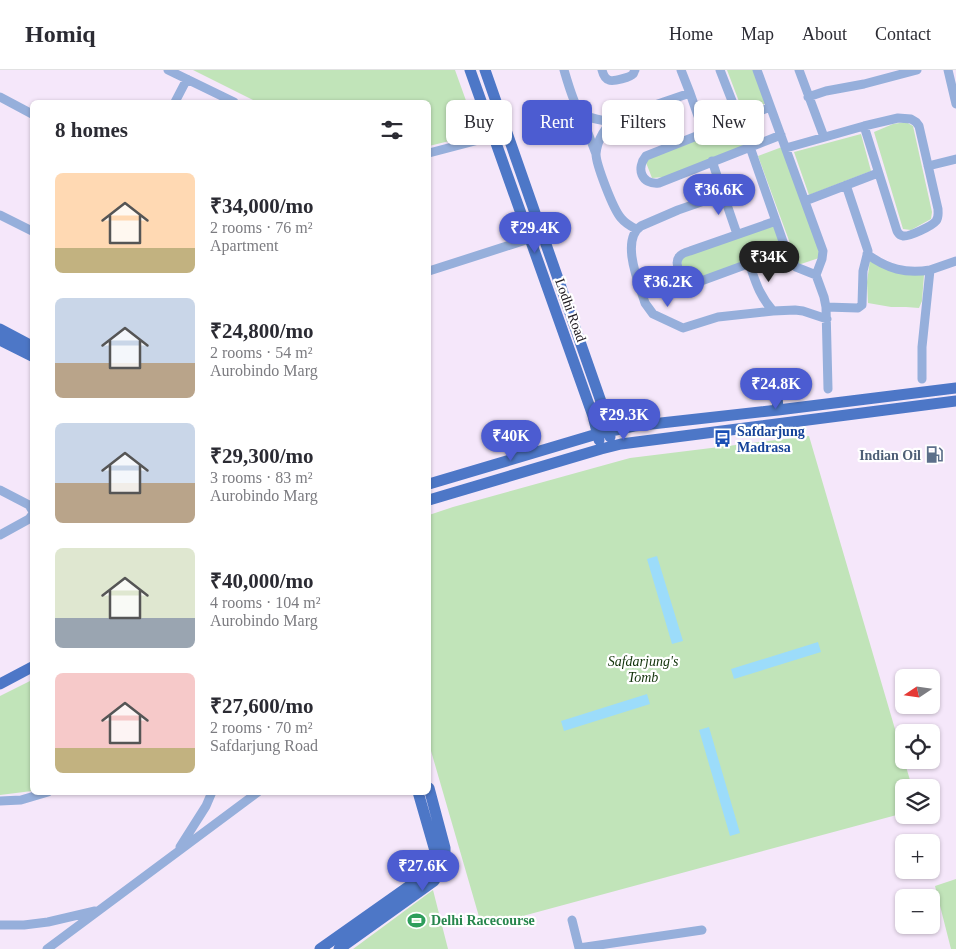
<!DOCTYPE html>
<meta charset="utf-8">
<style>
:root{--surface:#fff;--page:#f7f7f7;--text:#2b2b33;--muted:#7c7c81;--line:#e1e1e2;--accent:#4c5cd1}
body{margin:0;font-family:Georgia,serif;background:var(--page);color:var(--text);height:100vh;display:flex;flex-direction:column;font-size:19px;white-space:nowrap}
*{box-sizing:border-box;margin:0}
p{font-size:16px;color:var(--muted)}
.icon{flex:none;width:28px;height:28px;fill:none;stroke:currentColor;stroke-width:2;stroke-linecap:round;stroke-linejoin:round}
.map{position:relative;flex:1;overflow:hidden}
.drawer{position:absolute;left:30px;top:30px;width:401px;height:695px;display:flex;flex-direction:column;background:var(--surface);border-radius:8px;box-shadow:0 1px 4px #0004}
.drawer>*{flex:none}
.banner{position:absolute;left:446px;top:30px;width:434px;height:45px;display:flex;gap:10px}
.needle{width:32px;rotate:257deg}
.tools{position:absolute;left:895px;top:599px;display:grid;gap:10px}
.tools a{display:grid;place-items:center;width:45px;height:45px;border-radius:8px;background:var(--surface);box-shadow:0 1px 4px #0004;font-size:25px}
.price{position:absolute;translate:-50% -42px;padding:0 11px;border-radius:18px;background:var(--accent);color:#fff;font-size:16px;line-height:32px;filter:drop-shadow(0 1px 2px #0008)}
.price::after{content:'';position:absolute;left:50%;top:30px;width:15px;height:11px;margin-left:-8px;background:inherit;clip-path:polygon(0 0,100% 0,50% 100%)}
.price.selected{background:#222;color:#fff}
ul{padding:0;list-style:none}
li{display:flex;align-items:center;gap:15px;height:125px;padding:0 25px}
li span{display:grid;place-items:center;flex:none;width:140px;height:100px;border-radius:8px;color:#555}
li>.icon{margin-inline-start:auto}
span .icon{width:60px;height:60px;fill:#fffc;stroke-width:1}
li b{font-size:21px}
h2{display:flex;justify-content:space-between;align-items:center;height:60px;padding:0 25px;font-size:21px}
.pill{padding:0 18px;border-radius:8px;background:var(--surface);box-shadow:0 1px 4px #0004;font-size:18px;line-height:45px}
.pill.selected{background:var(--accent);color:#fff}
header{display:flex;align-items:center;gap:30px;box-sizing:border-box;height:70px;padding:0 25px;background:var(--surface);border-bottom:1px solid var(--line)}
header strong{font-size:24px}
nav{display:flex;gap:28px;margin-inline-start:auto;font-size:18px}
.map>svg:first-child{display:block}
</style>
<header>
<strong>Homiq</strong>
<nav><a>Home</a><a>Map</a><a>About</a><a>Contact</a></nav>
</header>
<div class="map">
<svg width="956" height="879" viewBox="0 0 956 879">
<rect width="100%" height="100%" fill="#f5e7fa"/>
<path fill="#c1e4b9" d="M193,0h262l23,64 -49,12v-44h-172z
M727,0h27l13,33 -24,9z
M906,52l7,4 19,86 -1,7 -20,11 -8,-1 -29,-97 19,-8z
M735,55l8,21 -79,31 -12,1 -7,-18z
M861,64l10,37 -62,24 -15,-43z
M782,77l40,110 -24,8 -40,-109z
M774,154l8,25 -91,33c-6,-7 -10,-15 -10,-24z
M870,190l54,15 -2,26 -3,7 -13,-1h-15l-23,-4 -1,-21z
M809,366l103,351 -8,1v25l-422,114 -53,-183v-229l24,-8 177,-49z
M32,610v111l-32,4v-99z
M956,809v70h-5l-16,-63z
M433,820l15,59h-95z"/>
<path fill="#9cdcfa" d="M657,486l26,85 -11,3 -25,-85z
M818,572l3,10 -87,27 -3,-10z
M647,624l3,10 -86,27 -3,-10z
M709,657l31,106 -10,3 -31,-106z"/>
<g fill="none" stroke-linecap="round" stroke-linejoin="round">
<path stroke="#96afdb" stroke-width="9" d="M168,0l66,32
M564,0c3,10 10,35 16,42 8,7 21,8 31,10
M602,0c1,4 3,9 7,10 4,2 22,-3 24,-6 1,-1 1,-3 2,-4
M720,0l30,77 36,103 10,17 20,8
M757,0l66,181 -1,8 -6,16 8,22 2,10 2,82
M799,0l25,67
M948,0l8,34
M690,23l14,40
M0,27l32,17
M808,27l18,-6 38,-7 53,-14
M175,32l12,-23
M770,37l-124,49c-10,12 -5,29 13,27l122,-48
M580,42l16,42
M786,78l78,-22 34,-8 13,1 5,3 3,4 19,83c0,5 1,8 -2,12 -4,5 -27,16 -33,15 -4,-1 -4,-2 -6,-5l-33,-105
M429,83l65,-17
M712,91l25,73
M928,96l28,-7
M724,124l-46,16 -37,16c-21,14 -2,58 4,77l8,11 30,14 35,-11 55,-6 22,-1 8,1 24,8
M805,131l73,-28
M0,145l32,16
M776,151l-86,30c-4,1 -9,3 -11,6 -6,8 4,22 10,27h4l93,-34
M636,159c-6,-3 -11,-6 -15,-11 -8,-9 -25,-54 -25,-64 1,-14 10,-29 21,-36l73,-25 -9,-23
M867,184c20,15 39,20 63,16
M749,193c7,20 10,32 24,48
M429,201l100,-32
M826,237l32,1 4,-3 1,-34 5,-20 -22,-66
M922,309v-32l8,-77 26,-9
M0,420l29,15 3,5
M0,465l29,-16 3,-4
M0,731l21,-1 27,-8
M180,777l26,-41 6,-14
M572,850l7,28 123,-18
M0,855h24l24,-3 47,-11
M47,879l211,-157"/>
<path stroke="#4d77c7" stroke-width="11" d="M470,0l123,346 6,24
M485,0l120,343 5,24
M0,259l32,17
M0,270l32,16
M777,326l1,14
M429,414l168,-50 37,-8 144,-16 178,-22
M429,430l172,-51 20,-5 335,-43
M0,614l32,-17
M320,879l112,-79 3,-9v-10l-17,-59
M339,879l95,-68 11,-17v-16l-16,-60"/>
</g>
<defs>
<symbol id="bus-bare" viewBox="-9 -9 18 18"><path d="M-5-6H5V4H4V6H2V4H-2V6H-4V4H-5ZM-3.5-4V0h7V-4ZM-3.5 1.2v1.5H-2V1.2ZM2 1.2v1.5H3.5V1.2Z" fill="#1a4fb4" stroke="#fff" stroke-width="2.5" paint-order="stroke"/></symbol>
<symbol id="fuel-bare" viewBox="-9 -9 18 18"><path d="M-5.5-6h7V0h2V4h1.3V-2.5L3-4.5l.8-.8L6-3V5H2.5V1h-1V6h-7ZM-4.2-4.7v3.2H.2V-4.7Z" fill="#5c6f8a" stroke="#fff" stroke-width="2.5" paint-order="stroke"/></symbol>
<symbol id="stadium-bare" viewBox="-9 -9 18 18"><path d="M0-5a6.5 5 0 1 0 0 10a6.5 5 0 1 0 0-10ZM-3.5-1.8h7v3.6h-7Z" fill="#2e9e5b" stroke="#fff" stroke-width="2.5" paint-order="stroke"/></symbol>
</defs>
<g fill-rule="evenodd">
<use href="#bus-bare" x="710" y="356" width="25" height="25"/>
<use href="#fuel-bare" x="922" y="372" width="25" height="25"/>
<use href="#stadium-bare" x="404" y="838" width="25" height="25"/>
</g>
<g text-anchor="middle" stroke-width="4.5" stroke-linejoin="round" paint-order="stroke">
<g font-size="14" fill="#1a161c" stroke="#fff">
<text transform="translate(571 240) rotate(70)" y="5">Lodhi Road</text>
</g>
<g font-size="14" font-weight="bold" fill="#164399" stroke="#fff" text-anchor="start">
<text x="737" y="366">Safdarjung<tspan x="737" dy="16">Madrasa</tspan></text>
</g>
<g font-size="14" font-weight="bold" fill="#4e5e75" stroke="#fff" text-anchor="end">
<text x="921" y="390">Indian Oil</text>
</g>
<g font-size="14" font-style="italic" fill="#12330a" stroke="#fff">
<text x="643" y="596">Safdarjung's<tspan x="643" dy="16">Tomb</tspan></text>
</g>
<g font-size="14" font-weight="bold" fill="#27864d" stroke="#fff" text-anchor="start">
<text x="431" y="855">Delhi Racecourse</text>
</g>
</g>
</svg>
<div class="tools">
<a><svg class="needle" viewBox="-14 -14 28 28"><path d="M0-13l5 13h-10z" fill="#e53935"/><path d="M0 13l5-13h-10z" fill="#7c7c81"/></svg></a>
<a><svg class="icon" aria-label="locate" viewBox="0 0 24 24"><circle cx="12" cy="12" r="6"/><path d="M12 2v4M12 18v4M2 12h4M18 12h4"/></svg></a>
<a><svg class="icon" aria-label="layers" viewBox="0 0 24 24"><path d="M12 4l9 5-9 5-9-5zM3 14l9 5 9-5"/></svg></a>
<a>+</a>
<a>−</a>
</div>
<b class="price" style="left:719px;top:146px">₹36.6K</b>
<b class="price" style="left:535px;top:184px">₹29.4K</b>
<b class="price selected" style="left:769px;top:213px">₹34K</b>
<b class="price" style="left:668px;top:238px">₹36.2K</b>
<b class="price" style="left:776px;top:340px">₹24.8K</b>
<b class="price" style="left:624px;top:371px">₹29.3K</b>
<b class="price" style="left:511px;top:392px">₹40K</b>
<b class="price" style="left:423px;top:822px">₹27.6K</b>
<div class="banner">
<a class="pill">Buy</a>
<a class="pill selected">Rent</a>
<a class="pill">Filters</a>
<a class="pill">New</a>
</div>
<section class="drawer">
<h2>8 homes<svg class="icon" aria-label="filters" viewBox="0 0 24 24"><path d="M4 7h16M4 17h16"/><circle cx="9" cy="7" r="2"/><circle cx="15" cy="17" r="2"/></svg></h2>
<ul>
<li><span style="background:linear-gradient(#ffd9b3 75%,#c2b280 0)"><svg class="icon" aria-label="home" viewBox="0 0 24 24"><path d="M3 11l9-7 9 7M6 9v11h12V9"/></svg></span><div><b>₹34,000/mo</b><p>2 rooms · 76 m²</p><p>Apartment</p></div></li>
<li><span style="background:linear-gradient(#c9d6e8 65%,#b9a48a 0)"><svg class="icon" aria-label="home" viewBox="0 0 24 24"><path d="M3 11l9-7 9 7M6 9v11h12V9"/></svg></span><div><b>₹24,800/mo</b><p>2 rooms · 54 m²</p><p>Aurobindo Marg</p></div></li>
<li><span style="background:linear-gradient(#c9d6e8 60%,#b9a48a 0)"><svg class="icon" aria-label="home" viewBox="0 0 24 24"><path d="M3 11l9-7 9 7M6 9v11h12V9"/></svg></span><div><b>₹29,300/mo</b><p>3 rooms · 83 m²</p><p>Aurobindo Marg</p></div></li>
<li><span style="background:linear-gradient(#dfe7d0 70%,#9aa5b1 0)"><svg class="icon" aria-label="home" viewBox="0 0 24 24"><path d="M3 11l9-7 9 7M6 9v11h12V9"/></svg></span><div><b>₹40,000/mo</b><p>4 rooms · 104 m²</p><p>Aurobindo Marg</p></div></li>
<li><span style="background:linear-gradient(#f6c9c9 75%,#c2b280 0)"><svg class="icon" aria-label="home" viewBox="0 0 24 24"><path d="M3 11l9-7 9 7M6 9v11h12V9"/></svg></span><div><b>₹27,600/mo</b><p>2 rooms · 70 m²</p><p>Safdarjung Road</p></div></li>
</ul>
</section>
</div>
